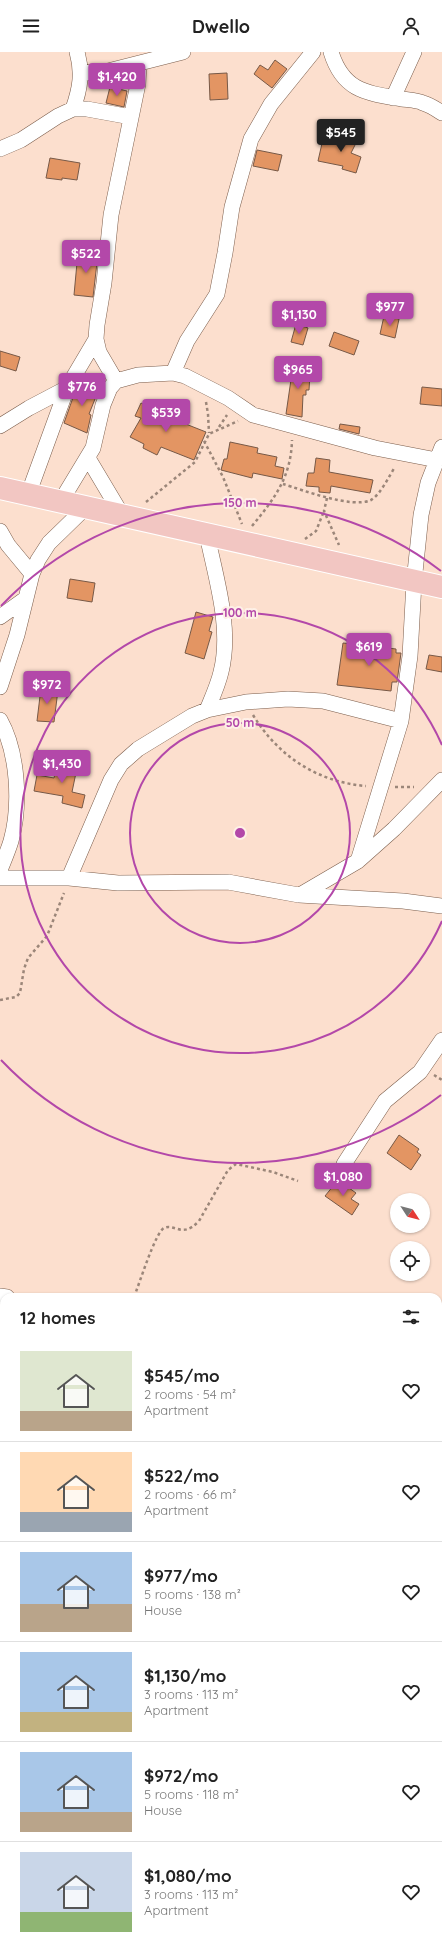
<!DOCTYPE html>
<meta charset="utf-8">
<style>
:root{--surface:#fff;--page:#f6f6f6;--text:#222;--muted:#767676;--line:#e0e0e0;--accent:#b348a9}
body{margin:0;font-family:Quicksand,sans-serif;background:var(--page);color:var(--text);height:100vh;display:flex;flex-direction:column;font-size:15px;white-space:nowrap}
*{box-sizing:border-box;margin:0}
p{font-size:13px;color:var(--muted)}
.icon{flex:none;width:22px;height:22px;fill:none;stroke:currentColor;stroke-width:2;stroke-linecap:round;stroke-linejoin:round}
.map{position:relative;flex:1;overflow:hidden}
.panel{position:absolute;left:0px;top:1241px;width:442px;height:656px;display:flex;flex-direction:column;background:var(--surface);border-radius:12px 12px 0 0;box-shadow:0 1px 3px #0004}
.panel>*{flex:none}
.needle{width:26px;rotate:126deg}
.fabs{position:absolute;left:390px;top:1141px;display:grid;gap:8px}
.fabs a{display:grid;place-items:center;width:40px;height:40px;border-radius:50%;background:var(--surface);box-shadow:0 1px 3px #0004;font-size:20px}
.price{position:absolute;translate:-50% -34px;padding:0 9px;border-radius:4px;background:var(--accent);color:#fff;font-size:13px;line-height:26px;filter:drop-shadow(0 1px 2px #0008)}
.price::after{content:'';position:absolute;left:50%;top:24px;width:12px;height:9px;margin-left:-6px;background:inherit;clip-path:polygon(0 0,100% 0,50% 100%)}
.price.on{background:#222;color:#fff}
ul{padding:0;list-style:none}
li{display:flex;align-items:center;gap:12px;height:100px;padding:0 20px}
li+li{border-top:1px solid var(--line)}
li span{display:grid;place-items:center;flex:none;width:112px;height:80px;border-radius:0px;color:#555}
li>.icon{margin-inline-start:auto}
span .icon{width:48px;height:48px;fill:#fffc;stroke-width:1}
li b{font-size:17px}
h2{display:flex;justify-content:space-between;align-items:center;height:48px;padding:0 20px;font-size:17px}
header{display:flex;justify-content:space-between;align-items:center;height:52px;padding:0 20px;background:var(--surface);font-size:18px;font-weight:700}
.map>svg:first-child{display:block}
</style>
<header><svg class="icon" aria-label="menu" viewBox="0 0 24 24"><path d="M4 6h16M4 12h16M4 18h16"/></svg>Dwello<svg class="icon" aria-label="person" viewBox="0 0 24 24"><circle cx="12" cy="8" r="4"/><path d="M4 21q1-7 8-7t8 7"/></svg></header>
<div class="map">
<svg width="442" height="1897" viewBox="0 0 442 1897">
<rect width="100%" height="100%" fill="#fcdfce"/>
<path fill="#e39563" stroke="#775947" d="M275,8l12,9 -15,19 -18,-14 6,-9 8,5z
M227,21l1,26 -18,1 -1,-26z
M110,35l17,4 -3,16 -18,-4z
M348,80l11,5 -8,16 10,4 -5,16 -14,-4 1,-3 -25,-5 5,-22 10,2 1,-4 11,2z
M257,98l25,5 -4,16 -25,-5z
M50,106l30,5 -3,17 -15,-2v2l-16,-2z
M78,200l20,2 -5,43 -19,-2z
M384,264l15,3 -4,19 -15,-4z
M296,272l12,4 -5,17 -12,-3z
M334,280l25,9 -5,14 -25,-9z
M0,299l20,6 -4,14 -16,-5z
M293,314l15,1v6l2,1 -1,16h-3v5h-3l-1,22 -16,-3z
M81,330l18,7 -10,25 2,1 -4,18 -23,-10 11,-31z
M422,335l20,2v17l-22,-2z
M141,351l33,15 -1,1 33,13 -12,28 -33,-13 -4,8 -14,-7 1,-4 -14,-7 11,-19 -6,-2z
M340,372l20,3 -1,7 -20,-5z
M230,390l28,6 -1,5 20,4 -2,9 9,2 -2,11 -29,-6 -1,5 -31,-8 3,-11h3z
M316,406l14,2 -1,12 44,8 -3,13 -39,-7 -1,7 -11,-1v-5l-13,-1 2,-13h6z
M70,527l25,4 -3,19 -25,-4z
M196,560l17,5 -4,14 3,1 -8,27 -19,-6z
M343,591l53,6v4h5l-4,29h-5l-1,9 -54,-6z
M429,603l13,2v15l-16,-3z
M41,636l17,2 -4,32 -17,-1z
M58,708l20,3 -6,29 13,3 -3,13 -20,-5 1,-7 -29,-5 3,-16 17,3z
M399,1083l20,14 -2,3 4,3 -10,15 -24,-17z
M338,1128l18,13 -5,6 8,5 -7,11 -27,-19z"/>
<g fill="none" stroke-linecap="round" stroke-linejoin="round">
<defs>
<path id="minor" d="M331,0c12,39 35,41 71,47 7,1 15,1 21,4 7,2 13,6 19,10
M82,21l26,-2 75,-19
M393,46l21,-46
M73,57c7,-20 10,-36 4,-57
M0,97l21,-9 37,-24 15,-7h14l44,8
M173,321l14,-32 30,-47 8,-41 7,-46 19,-68 20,-35 42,-52
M116,329l-17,-29 -3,-13 1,-14 7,-42 7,-68 27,-131 1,-20
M0,374l29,-18 38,-20
M88,406l34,57
M28,443l39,-107 29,-49
M61,449l32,-53 10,-43 7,-17 6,-7 22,-6 35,-2 12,3 43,22 25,17 122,33 62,12
M0,479l8,14 24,29
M0,565l25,-18
M0,635l17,-52 15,-61 6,-14 11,-17 37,-36
M207,658c5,-12 11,-25 14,-38 11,-44 -5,-93 -14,-137
M0,668c18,32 21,85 11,121 -3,10 -7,19 -11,29
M358,809l43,-140 9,-65 4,-74 7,-67 7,-32 14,-36
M0,826h69l49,5 110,-1 71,13 104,6 39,5
M69,826l42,-98 10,-16 17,-15 54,-33 15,-6 39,-8 42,-3 35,2 78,20
M300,843l58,-34 36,-32 48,-49
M344,1112l41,-63 35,-29 22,-32
M0,1244l7,1
M0,1461l4,2
M438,1530h4
M0,1781l4,6
M438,1784l4,-1
M55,1893l1,4"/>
<path id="highway" d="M0,436l442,99"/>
</defs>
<use href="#minor" stroke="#7c5e4c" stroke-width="16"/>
<use href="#highway" stroke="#fff" stroke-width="24"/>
<path stroke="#9b8679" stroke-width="2.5" stroke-dasharray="3 3" stroke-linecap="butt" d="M206,350l2,12 1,19
M219,375l8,-12
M204,389l19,36 19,47
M283,432c20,6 69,25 88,16 10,-6 18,-24 24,-33
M327,446l-3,13 15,34
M146,450l49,-40 14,-28 29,-13
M252,474c23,-28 39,-49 40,-86
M305,487l11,-8 8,-20
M253,663c25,41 64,67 113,71
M395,735h19
M0,948l16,-3 4,-4 4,-24 4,-11 19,-22 17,-43
M434,1023l8,5
M134,1245c5,-12 21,-64 30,-69 11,-5 18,11 35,-7l29,-51 8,-6 37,8 25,9
M438,1391l4,-3
M438,1483l4,-10"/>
<use href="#minor" stroke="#fff" stroke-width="15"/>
<use href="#highway" stroke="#f2c6c2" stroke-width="22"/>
</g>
<g fill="none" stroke="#b348a9" stroke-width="2">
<circle cx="240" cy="781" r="110"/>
<path d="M442 869A220 220 0 1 1 442 693"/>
<path d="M441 1043A330 330 0 0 1 1 1008M1 554A330 330 0 0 1 441 519"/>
</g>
<circle cx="240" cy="781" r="6" fill="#b348a9" stroke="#fef0e7" stroke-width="2"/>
<g font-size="12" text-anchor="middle" font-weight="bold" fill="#b348a9" stroke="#fef0e7" stroke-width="4" stroke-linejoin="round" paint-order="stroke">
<text x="240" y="455">150 m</text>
<text x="240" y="565">100 m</text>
<text x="240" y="675">50 m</text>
</g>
</svg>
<div class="fabs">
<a><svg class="needle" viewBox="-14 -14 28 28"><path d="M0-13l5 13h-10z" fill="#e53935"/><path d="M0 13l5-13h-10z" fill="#767676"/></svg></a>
<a><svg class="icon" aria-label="locate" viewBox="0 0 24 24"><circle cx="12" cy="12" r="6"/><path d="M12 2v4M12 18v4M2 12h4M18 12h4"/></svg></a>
</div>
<b class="price" style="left:117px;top:45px">$1,420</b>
<b class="price on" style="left:341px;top:101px">$545</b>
<b class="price" style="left:86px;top:222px">$522</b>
<b class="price" style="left:390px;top:275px">$977</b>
<b class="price" style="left:299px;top:283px">$1,130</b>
<b class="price" style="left:298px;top:338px">$965</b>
<b class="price" style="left:82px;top:355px">$776</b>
<b class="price" style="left:166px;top:381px">$539</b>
<b class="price" style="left:369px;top:615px">$619</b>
<b class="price" style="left:47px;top:653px">$972</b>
<b class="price" style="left:62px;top:732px">$1,430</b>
<b class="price" style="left:343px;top:1145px">$1,080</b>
<section class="panel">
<h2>12 homes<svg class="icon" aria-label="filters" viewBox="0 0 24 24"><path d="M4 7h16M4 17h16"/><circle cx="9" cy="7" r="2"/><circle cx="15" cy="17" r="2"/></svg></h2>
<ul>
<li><span style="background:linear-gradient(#dfe7d0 75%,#b9a48a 0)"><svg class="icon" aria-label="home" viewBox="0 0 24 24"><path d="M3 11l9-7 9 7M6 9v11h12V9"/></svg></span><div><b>$545/mo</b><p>2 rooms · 54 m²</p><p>Apartment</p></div><svg class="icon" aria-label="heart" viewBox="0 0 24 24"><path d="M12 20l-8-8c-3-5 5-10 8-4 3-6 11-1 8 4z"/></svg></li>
<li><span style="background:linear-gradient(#ffd9b3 75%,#9aa5b1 0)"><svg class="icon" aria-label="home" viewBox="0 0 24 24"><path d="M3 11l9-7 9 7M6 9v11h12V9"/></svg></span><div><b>$522/mo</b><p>2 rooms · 66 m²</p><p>Apartment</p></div><svg class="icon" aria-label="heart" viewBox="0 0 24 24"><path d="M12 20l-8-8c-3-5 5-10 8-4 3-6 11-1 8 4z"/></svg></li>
<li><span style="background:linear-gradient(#a9c7e8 65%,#b9a48a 0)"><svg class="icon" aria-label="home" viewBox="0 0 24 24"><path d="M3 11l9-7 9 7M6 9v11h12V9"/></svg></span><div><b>$977/mo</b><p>5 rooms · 138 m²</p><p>House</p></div><svg class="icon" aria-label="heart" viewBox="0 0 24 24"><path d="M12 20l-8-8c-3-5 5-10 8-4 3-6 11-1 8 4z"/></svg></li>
<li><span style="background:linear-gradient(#a9c7e8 75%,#c2b280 0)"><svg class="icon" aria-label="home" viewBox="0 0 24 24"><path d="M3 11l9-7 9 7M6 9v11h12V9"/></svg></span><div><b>$1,130/mo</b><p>3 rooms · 113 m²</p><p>Apartment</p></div><svg class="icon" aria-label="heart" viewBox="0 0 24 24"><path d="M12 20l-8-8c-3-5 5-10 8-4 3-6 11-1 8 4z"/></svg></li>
<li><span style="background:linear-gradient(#a9c7e8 75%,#b9a48a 0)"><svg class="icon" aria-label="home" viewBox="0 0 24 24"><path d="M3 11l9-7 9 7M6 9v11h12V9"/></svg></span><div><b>$972/mo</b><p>5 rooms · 118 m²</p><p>House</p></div><svg class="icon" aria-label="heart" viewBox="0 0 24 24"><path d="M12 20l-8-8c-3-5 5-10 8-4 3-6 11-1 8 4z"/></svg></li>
<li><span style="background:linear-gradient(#c9d6e8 75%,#8fb573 0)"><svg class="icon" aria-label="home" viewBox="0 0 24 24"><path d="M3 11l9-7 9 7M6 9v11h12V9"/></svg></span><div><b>$1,080/mo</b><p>3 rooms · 113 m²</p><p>Apartment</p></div><svg class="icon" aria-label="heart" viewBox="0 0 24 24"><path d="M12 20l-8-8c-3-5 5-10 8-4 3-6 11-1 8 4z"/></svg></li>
</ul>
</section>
</div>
